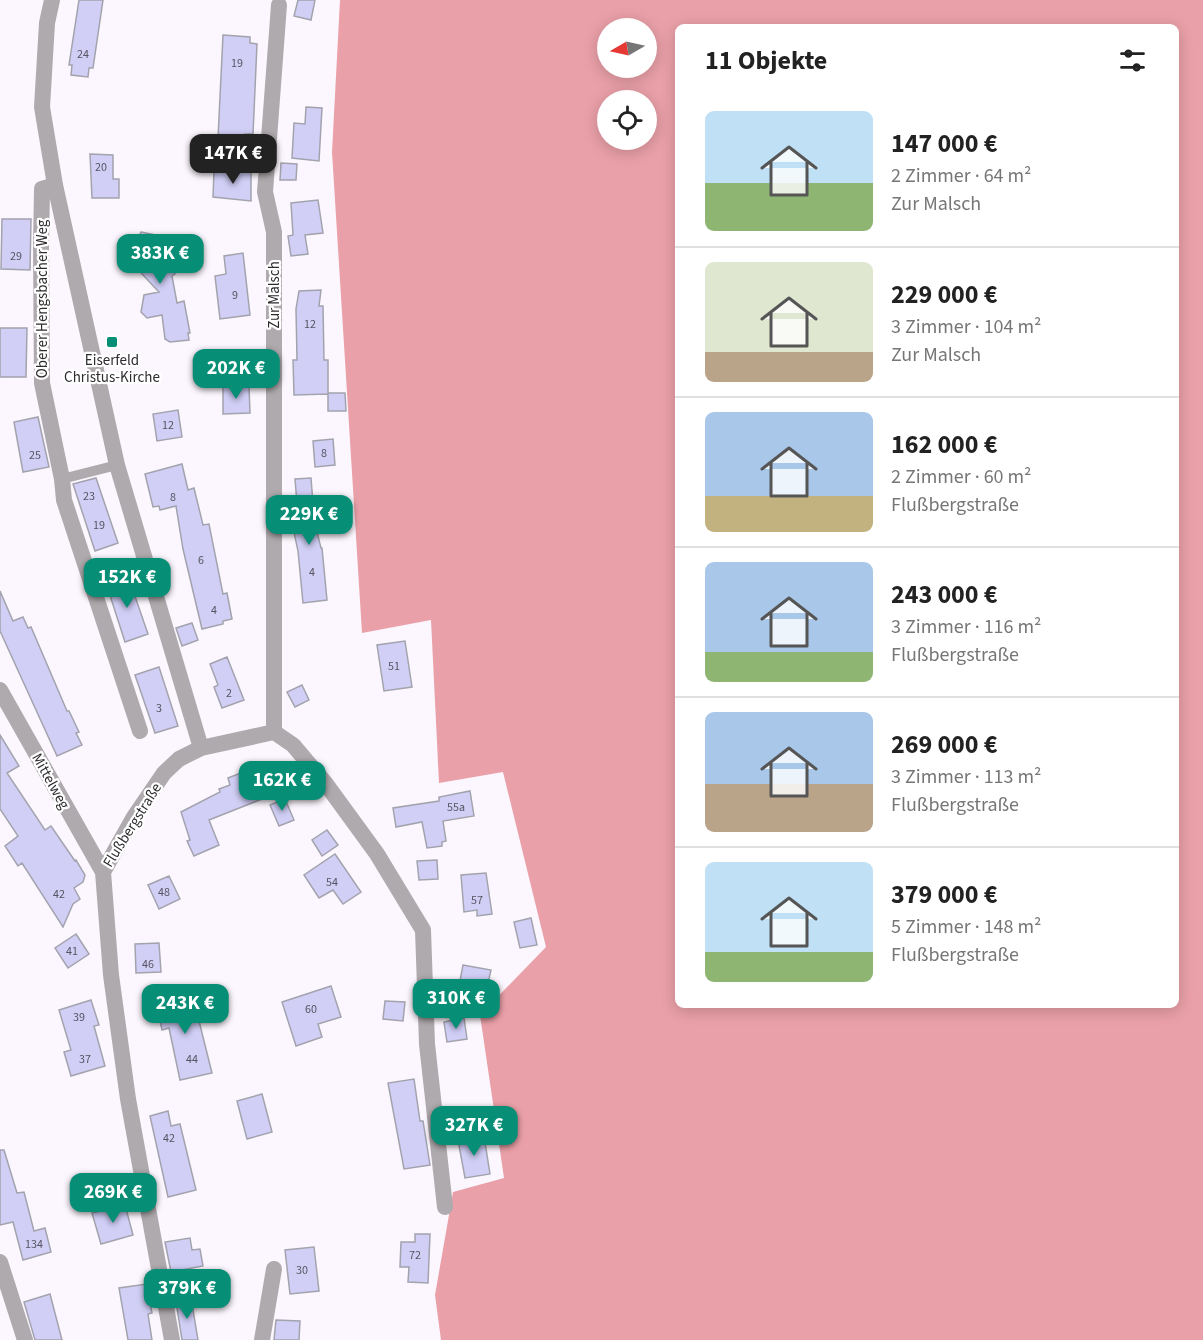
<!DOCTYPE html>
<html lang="de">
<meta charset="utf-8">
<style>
:root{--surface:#fff;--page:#f2f2f2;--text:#222;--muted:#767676;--line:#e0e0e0;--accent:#078e76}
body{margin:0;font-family:"Source Sans 3",sans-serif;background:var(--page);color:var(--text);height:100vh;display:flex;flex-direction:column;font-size:22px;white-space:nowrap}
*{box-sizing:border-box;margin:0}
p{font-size:20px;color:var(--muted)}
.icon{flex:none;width:33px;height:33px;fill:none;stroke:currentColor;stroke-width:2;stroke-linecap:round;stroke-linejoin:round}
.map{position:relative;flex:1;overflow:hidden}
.panel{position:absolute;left:675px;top:24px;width:504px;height:984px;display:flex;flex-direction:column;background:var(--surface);border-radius:9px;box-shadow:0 3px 15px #0003}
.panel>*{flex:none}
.needle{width:39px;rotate:261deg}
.fabs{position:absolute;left:597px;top:18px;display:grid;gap:12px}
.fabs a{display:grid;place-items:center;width:60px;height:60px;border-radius:50%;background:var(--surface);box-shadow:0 3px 15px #0003;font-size:30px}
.price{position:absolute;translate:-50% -51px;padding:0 14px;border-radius:12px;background:var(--accent);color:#fff;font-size:20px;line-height:39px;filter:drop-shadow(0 2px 3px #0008)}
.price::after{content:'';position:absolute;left:50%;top:36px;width:18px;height:14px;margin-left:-9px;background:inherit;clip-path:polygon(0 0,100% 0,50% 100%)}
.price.current{background:#222;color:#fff}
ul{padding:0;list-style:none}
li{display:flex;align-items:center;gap:18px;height:150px;padding:0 30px}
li+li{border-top:2px solid var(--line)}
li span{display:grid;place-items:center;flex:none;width:168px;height:120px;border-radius:9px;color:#555}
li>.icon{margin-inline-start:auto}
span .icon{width:72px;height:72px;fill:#fffc;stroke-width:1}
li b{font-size:26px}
h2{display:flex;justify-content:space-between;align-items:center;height:72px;padding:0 30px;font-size:26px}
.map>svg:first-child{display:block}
</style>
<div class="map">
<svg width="1203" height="1340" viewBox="0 0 1203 1340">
<rect width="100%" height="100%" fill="#fcf7fe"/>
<path fill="#eaa0a8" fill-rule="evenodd" d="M340,0h863v1340h-762l-6,-45 18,-103 51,-14 -24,-163 66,-68 -43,-175 -64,11 -8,-163 -69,13 -30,-481zM678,27h498v978h-498zM608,28h38v40h-38zM608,100h38v40h-38z"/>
<path fill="#d1cff6" stroke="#a3a3ae" stroke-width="1.5" d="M79,0h24l-10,68h-4l-1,9 -17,-2 1,-10h-3z
M298,0h17l-4,20 -17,-4z
M223,35l27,2v6l7,1 -4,90h-8v5l-27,-1z
M306,107l16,1 -3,53 -27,-3 2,-35 11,1z
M90,154l23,1v24h6v19h-27z
M281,163l16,1 -1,16h-16z
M214,170l37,1v30l-38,-4z
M318,200l5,33 -18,2 3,19 -17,2 -3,-20 5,-1 -2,-32z
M2,219h29l-1,51 -29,-1z
M141,232l29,6 5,36 -3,2 5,27 7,-2 6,32h-2l1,7 -19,2 -5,-3 -3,-24 -15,3 -6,-6 3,-17 15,-3 -32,-34z
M243,253l7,62 -30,4 -5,-43 11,-2 -2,-18z
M321,290l-2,16h4l1,54h4v33h17l1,18h-18v-17l-34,1 -1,-35h4l-1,-51 3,-18z
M0,328h27l-1,49h-26z
M249,386l1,27 -27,1v-27z
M178,410l4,27 -25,4 -4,-27z
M38,417l11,50 -26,5 -9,-50z
M333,439l2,26 -20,2 -2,-26z
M182,464l6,26 6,-2 9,37 6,-1 14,70 4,-1 5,26 -9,2v3l-21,5 -19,-80 -7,-43 -16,4 -1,-4 -6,1 -8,-33z
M96,478l22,65 -23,8 -22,-67z
M311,478l2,25 -3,1 11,44h1l5,52 -24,3 -5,-52 -7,-33 7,-2 -3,-37z
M128,576l20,58 -23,8 -19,-59z
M0,591l13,30 10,-4 5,11 3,-1 36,84h2l10,21 -3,1 6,12 -25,11 -57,-125z
M192,623l6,17 -16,6 -6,-18z
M405,641l7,46 -28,4 -7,-46z
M227,657l17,43 -22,8 -8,-21 4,-2 -8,-21z
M159,667l19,59 -23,7 -20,-58z
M302,685l7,15 -14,7 -8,-15z
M0,735l19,31 -12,7 38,57 6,-4 24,35 1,-1 9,15 -2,7 -9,6 6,11 -7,5 -10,23 -41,-64 -4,3 -13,-20 13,-10 -18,-27z
M251,769l11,30 -53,21 10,25 -25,11 -7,-15 3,-1 -9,-28 39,-20 -1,-3 11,-4 -2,-7z
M470,791l4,25 -31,5 3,20 -4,1v4l-15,2 -5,-26 -26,5 -3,-19 46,-7v-4z
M285,799l9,21 -15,6 -9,-21z
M327,830l11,15 -16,11 -10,-16z
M335,854l26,38 -18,12 -10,-14 -14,8 -15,-23z
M437,860l1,19 -19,1 -2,-19z
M486,873l6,41 -15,2v-6l-13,2 -3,-37z
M169,876l11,23 -21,10 -11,-24z
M531,918l6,27 -17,3 -6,-26z
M76,934l13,20 -21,14 -13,-20z
M159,943l2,29 -25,1 -1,-29z
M463,965l28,5 -6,26 -27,-5z
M331,986l10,31 -23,7 4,13 -26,9 -14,-44z
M192,993l20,80 -32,7 -11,-52 -7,2 -6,-29z
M91,1000l8,25 -5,1 11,40 -34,10 -7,-24 7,-2 -12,-40z
M385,1001l20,1 -2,19 -20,-2z
M464,1018l3,21 -20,3 -3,-20z
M414,1079l6,42h3l7,44 -26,4 -16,-86z
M262,1094l10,38 -25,7 -10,-38z
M168,1111l3,15 9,-2 16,66 -28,7 -18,-81z
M484,1136l6,38 -25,4 -7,-38z
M0,1150h4l13,43 7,-1 10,39 11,-3 6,24 -28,8 -10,-38 -13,3z
M125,1205l8,30 -32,9 -9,-31z
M415,1234h15l-2,49 -20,-1 1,-15h-9l1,-25h14z
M190,1238l2,12 8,-1 3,17 -32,6 -6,-30z
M314,1247l5,44 -29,3 -5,-44z
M147,1284l5,29 -4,1 4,26h-24l-9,-52z
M50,1294l12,46h-27l-11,-38z
M191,1298l7,42h-16l-6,-39z
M276,1320l24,1 -1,19h-25z"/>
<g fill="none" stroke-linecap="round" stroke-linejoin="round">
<path stroke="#afaaad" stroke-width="10" d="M62,479l55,-14"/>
<path stroke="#afaaad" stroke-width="16" d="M52,0l-5,23 -5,84 13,78 62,280 84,283
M55,185l-13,4 -1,57 1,137 20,96 2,21 76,231
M0,690l103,182
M274,732v-500l-9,-40 14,-187
M0,1262l25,78
M172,1340l-44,-241 -17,-124 -8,-103 31,-55 30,-44 15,-14 22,-11 73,-16 19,13 33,39 51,70 46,76 4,114 18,163
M262,1340l12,-71"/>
</g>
<rect fill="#078e76" stroke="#fff" stroke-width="2" x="106" y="336" width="12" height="12" rx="3"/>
<g text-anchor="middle" stroke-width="4.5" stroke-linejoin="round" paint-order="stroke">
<g font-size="12" fill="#575461">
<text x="83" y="58">24</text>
<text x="237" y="67">19</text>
<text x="101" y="171">20</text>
<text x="16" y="260">29</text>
<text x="235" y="299">9</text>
<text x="310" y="328">12</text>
<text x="168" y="429">12</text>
<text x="324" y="457">8</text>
<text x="35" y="459">25</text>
<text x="89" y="500">23</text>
<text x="173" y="501">8</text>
<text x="99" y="529">19</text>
<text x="201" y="564">6</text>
<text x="312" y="576">4</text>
<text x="214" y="614">4</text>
<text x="394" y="670">51</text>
<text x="229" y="697">2</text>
<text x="159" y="712">3</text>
<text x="456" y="811">55a</text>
<text x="332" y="886">54</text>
<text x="164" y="896">48</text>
<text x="59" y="898">42</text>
<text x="477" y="904">57</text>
<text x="72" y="955">41</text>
<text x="148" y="968">46</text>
<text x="311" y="1013">60</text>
<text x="79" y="1021">39</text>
<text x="85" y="1063">37</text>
<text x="192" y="1063">44</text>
<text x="169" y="1142">42</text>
<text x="34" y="1248">134</text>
<text x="415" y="1259">72</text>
<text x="302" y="1274">30</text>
</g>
<g font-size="15" fill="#2e2b2f" stroke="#fff">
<text transform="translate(274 295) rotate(-90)" y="5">Zur Malsch</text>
<text transform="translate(42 299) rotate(-90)" y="5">Oberer Hengsbacher Weg</text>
<text transform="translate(51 781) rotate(61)" y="5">Mittelweg</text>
<text transform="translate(132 825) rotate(-58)" y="5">Flußbergstraße</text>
</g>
<g font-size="15" fill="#2e2b2f" stroke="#fff">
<text x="112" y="365">Eiserfeld<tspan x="112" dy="17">Christus-Kirche</tspan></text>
</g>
</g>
</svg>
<div class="fabs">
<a><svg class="needle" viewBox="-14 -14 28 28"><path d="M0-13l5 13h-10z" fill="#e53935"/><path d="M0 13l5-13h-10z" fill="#767676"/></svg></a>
<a><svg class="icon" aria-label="locate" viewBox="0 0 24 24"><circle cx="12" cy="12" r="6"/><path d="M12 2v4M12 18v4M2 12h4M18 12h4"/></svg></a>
</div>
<b class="price current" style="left:233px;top:185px">147K €</b>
<b class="price" style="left:160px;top:285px">383K €</b>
<b class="price" style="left:236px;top:400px">202K €</b>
<b class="price" style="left:309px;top:546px">229K €</b>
<b class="price" style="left:127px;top:609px">152K €</b>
<b class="price" style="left:282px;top:812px">162K €</b>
<b class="price" style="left:456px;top:1030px">310K €</b>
<b class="price" style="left:185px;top:1035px">243K €</b>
<b class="price" style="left:474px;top:1157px">327K €</b>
<b class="price" style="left:113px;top:1224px">269K €</b>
<b class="price" style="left:187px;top:1320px">379K €</b>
<section class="panel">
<h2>11 Objekte<svg class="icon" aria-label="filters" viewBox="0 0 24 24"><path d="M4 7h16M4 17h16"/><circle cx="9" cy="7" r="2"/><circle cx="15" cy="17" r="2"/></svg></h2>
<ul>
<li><span style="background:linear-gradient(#bfe0f5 60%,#8fb573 0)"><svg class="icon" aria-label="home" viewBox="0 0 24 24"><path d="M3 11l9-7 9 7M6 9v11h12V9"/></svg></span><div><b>147 000 €</b><p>2 Zimmer · 64 m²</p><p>Zur Malsch</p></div></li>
<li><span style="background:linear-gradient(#dfe7d0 75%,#b9a48a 0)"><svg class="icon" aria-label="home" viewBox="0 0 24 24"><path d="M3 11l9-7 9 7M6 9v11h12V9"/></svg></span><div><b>229 000 €</b><p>3 Zimmer · 104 m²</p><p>Zur Malsch</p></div></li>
<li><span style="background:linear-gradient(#a9c7e8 70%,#c2b280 0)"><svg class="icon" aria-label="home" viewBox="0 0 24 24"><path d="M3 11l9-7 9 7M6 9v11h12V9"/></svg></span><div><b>162 000 €</b><p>2 Zimmer · 60 m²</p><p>Flußbergstraße</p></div></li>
<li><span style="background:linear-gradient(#a9c7e8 75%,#8fb573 0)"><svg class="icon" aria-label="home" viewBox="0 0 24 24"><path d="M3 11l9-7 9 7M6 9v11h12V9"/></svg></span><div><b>243 000 €</b><p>3 Zimmer · 116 m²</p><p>Flußbergstraße</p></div></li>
<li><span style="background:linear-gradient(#a9c7e8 60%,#b9a48a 0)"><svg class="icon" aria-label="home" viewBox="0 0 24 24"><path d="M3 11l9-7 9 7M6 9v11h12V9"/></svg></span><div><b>269 000 €</b><p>3 Zimmer · 113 m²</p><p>Flußbergstraße</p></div></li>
<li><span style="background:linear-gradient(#bfe0f5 75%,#8fb573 0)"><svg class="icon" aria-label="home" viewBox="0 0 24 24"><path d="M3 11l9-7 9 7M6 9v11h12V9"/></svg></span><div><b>379 000 €</b><p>5 Zimmer · 148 m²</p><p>Flußbergstraße</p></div></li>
</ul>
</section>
</div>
